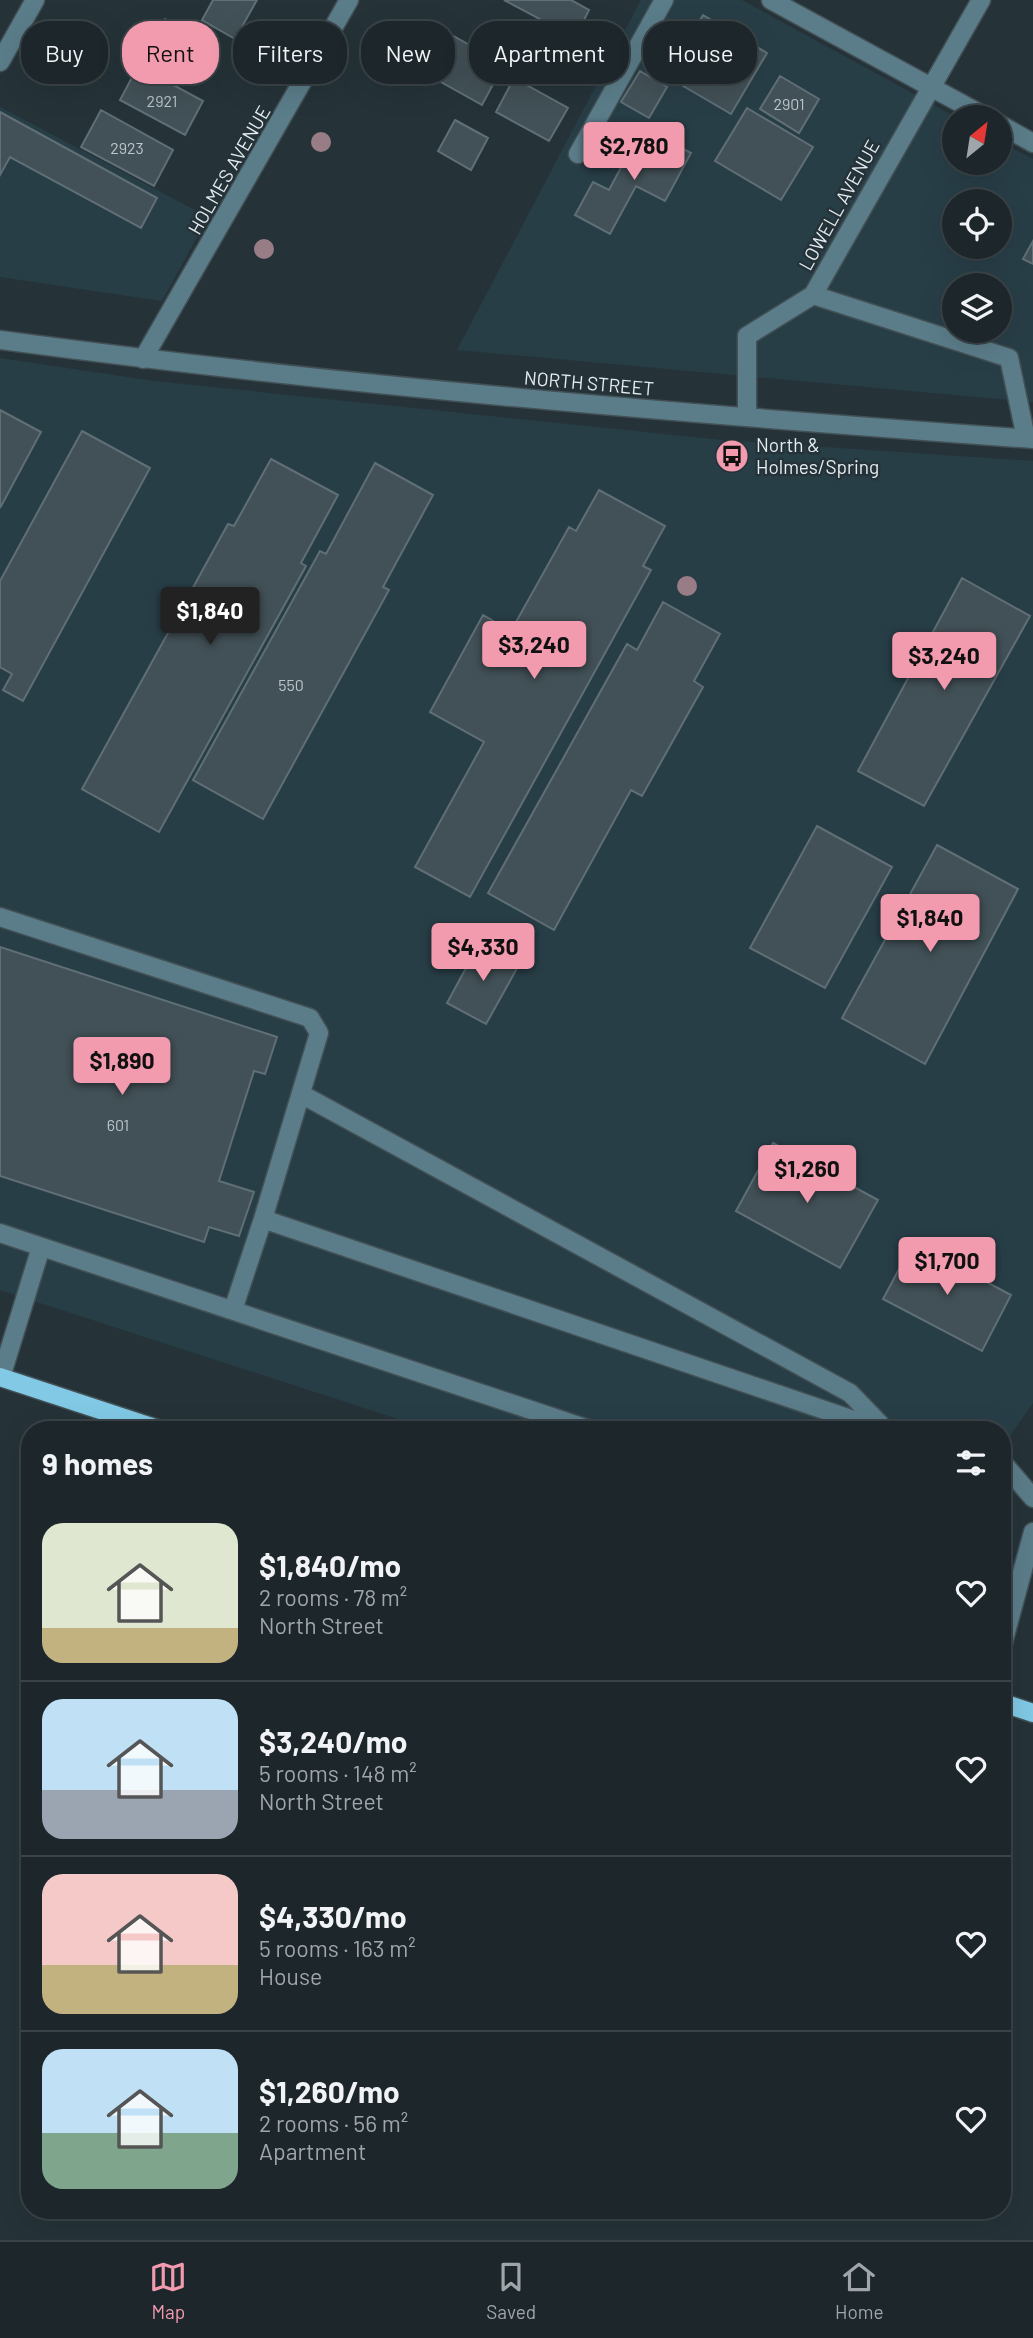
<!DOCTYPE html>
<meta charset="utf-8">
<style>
:root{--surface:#1c262b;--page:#252e33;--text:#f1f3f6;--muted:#a0a5a9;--line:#3a4347;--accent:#f29aae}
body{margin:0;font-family:Barlow,sans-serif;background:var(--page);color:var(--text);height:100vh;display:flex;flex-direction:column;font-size:26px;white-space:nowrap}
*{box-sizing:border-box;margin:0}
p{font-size:23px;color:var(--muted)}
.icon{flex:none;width:38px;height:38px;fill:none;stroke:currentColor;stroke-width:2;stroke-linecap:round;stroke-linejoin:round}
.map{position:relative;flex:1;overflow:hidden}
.drawer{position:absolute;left:21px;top:1421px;width:990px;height:798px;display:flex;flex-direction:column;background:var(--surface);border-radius:28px;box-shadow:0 7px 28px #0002,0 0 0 2px var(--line)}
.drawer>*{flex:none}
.top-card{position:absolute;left:21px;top:21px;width:992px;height:63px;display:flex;gap:14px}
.needle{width:46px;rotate:30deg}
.fabs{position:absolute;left:942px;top:105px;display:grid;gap:14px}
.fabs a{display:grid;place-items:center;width:70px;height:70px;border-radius:50%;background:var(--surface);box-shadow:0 7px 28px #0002,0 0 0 2px var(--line);font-size:35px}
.price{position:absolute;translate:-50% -60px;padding:0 16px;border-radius:7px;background:var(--accent);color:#111;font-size:23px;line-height:46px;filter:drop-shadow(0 2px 4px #0008)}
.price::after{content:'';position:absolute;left:50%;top:42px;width:21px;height:16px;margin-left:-10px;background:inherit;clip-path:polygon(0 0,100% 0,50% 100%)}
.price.on{background:#222;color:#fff}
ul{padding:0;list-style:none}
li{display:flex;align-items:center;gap:21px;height:175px;padding:0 21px}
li+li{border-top:2px solid var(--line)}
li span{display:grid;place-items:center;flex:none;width:196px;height:140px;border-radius:21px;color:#555}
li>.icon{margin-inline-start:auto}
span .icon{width:84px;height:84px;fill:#fffc;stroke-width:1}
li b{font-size:30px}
h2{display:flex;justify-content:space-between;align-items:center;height:84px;padding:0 21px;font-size:30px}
.pill{padding:0 24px;border-radius:28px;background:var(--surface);box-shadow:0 7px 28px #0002,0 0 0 2px var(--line);font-size:24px;line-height:63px}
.pill.on{background:var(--accent);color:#111}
.dock{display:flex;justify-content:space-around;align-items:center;height:98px;border-top:2px solid var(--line);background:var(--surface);font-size:19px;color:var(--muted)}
.dock a{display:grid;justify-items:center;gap:4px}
.dock .on{color:var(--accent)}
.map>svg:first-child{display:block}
</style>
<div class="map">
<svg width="1033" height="2240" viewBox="0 0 1033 2240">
<rect width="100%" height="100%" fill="#253339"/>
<path fill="#283e47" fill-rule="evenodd" d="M641,0h101l214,117 -2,46h45v-22l34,18v243l-576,-52zM954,201h45v46h-45zM954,285h45v46h-45z
M0,107l208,110 -46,84 -162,-24z
M0,358l154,23 567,59 312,21v942l-30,43v-16h-571l-432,-140z"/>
<path fill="#425157" stroke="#606f76" stroke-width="2" d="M213,0h44l-22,39 -33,-19z
M504,0h67l18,10 -14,28z
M703,15l64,38 -36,61 -65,-38z
M165,19l32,18 -19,34 -32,-18z
M448,33l56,31 -22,41 -57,-32z
M138,66l65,35 -18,34 -65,-35z
M640,71l27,16 -18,31 -28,-16z
M780,76l39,23 -20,34 -39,-24z
M514,78l54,30 -19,33 -53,-29z
M747,108l66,39 -32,53 -66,-39z
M101,110l72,40 -19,36 -73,-39z
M0,112l157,86 -16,30 -131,-71 -10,18z
M455,120l33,18 -17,32 -33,-19z
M660,137l31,16 -26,48 -29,-15 -26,48 -35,-19 18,-33 16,8 26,-49 18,9z
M1033,241v23l-10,-5z
M0,410l41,22 -41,76z
M82,431l68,37 -127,233 -20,-11 9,-16 -12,-7v-86z
M271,459l67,36 -37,68 5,3 -147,266 -77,-43 146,-265 6,2z
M375,463l58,32 -50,92 6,3 -126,229 -70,-39 127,-229 6,3z
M599,490l66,36 -22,40 8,4 -181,327 -55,-30 69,-125 -54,-30 53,-97 28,16 58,-104 7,4z
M962,578l68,38 -106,190 -66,-35z
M663,602l57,32 -26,47 9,6 -61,109 -11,-6 -77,140 -66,-37 139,-249 10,6z
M817,826l75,41 -67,121 -75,-40z
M937,845l81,44 -93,175 -83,-46z
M480,942l40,21 -34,61 -39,-21z
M0,947l277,90 -12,37 -11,-3 -35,110 35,11 -15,44 -30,-9 -5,15 -204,-66z
M773,1143l105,57 -38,68 -104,-57z
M913,1243l98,52 -29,56 -99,-52z"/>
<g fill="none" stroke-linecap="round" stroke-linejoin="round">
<defs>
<path id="minor" d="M771,0l215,117
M0,62l35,-62
M999,124l34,19
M578,154l86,-154
M813,295l196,63 17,80
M0,340c343,46 688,74 1033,99
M143,359l206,-359
M747,417v-81l66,-41 168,-295
M0,917l310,101 9,15 -56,186 620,211
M301,1094l549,299 30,31
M0,1233l591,197
M233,1310l30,-91
M1,1377l40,-130
M1003,1463l30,35
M1003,1643l30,-111"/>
<path id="major" d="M0,1377l161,53
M1003,1703l30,10"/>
</defs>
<use href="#minor" stroke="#435156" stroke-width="21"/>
<use href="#major" stroke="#435156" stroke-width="21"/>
<use href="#minor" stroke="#5b7d8a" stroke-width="18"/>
<use href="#major" stroke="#81c9e5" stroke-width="18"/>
</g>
<g fill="#987c86">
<circle cx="321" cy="142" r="10"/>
<circle cx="264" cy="249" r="10"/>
<circle cx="687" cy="586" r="10"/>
</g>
<defs>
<symbol id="bus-disc" viewBox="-11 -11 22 22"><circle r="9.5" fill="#f29aae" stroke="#253339"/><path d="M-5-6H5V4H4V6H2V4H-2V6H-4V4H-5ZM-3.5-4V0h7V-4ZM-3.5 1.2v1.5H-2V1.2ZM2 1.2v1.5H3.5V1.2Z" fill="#111"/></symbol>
</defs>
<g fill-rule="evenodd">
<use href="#bus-disc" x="713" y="437" width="38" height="38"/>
</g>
<g text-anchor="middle" stroke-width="5" stroke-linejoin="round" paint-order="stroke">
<g font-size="16" fill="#bbc5ca">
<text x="162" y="107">2921</text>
<text x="789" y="110">2901</text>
<text x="127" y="154">2923</text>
<text x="291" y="691">550</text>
<text x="118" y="1131">601</text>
</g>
<g font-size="19" fill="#e3ecf0" stroke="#253339">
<text transform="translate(229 170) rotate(-60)" y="7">HOLMES AVENUE</text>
<text transform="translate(839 205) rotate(-61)" y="7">LOWELL AVENUE</text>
<text transform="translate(589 383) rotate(5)" y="7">NORTH STREET</text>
</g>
<g font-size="19" fill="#e3ecf0" stroke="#253339" text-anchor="start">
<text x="756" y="452">North &amp;<tspan x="756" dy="22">Holmes/Spring</tspan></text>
</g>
</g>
</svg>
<div class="fabs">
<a><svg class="needle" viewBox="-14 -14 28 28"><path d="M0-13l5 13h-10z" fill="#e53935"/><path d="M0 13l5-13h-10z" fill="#a0a5a9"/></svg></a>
<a><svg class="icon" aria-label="locate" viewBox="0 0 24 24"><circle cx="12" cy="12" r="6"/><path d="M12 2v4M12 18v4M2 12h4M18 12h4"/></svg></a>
<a><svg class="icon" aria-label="layers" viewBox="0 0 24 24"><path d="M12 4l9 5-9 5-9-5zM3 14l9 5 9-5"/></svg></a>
</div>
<b class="price" style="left:634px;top:182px">$2,780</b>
<b class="price on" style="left:210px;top:647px">$1,840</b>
<b class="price" style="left:534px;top:681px">$3,240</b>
<b class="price" style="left:944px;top:692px">$3,240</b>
<b class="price" style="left:930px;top:954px">$1,840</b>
<b class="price" style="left:483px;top:983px">$4,330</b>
<b class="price" style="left:122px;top:1097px">$1,890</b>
<b class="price" style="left:807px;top:1205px">$1,260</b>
<b class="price" style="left:947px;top:1297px">$1,700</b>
<div class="top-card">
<a class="pill">Buy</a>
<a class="pill on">Rent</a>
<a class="pill">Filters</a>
<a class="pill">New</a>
<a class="pill">Apartment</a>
<a class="pill">House</a>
</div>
<section class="drawer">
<h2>9 homes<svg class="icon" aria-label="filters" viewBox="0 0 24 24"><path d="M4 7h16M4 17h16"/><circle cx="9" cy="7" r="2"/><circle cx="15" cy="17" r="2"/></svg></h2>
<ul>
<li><span style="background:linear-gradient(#dfe7d0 75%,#c2b280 0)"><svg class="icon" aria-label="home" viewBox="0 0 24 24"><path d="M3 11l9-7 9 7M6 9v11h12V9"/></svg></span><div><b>$1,840/mo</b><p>2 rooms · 78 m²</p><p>North Street</p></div><svg class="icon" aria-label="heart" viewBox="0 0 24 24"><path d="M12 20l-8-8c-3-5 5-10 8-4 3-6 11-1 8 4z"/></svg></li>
<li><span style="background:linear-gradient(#bfe0f5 65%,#9aa5b1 0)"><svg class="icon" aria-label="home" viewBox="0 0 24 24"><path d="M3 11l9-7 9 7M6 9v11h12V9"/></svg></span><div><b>$3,240/mo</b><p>5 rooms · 148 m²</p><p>North Street</p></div><svg class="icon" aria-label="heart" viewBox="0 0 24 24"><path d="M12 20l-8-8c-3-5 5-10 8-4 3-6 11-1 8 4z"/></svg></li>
<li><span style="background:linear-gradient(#f6c9c9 65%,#c2b280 0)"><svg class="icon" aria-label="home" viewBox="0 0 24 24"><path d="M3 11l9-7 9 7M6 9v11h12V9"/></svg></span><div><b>$4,330/mo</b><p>5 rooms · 163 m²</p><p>House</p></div><svg class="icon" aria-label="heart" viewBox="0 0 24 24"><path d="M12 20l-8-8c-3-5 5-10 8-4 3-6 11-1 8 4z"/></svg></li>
<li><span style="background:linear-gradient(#bfe0f5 60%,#7fa58c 0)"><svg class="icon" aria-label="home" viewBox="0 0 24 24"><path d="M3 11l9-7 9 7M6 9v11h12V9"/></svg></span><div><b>$1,260/mo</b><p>2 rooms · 56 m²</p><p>Apartment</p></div><svg class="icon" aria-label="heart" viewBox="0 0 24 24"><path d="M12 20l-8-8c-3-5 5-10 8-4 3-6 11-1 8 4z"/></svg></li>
</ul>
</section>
</div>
<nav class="dock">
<a class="on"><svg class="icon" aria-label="map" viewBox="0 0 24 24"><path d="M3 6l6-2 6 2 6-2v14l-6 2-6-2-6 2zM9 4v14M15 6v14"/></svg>Map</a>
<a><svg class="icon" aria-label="saved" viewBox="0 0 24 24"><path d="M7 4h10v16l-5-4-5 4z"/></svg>Saved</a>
<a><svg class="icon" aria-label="home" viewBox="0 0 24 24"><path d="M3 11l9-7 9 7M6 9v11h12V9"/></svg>Home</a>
</nav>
